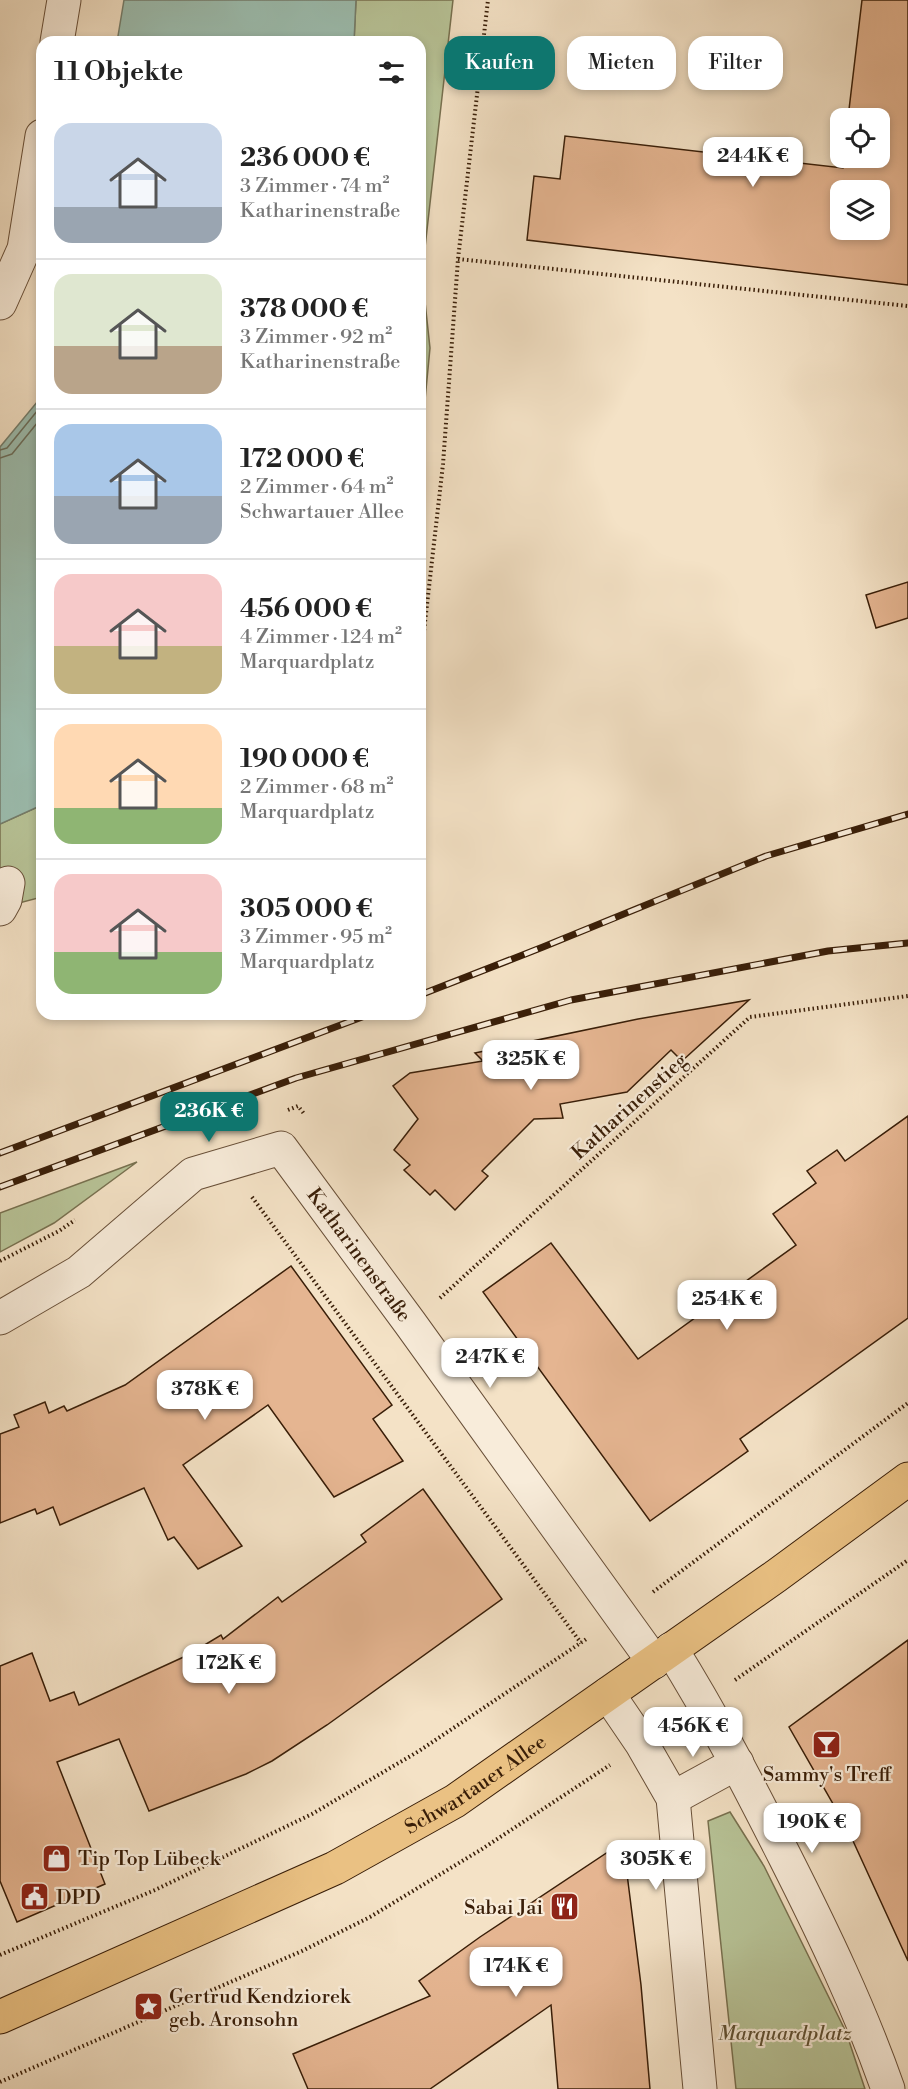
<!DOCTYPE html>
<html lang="de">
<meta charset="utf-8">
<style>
:root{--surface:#fff;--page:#f2f2f2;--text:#222;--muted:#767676;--line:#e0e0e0;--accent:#0f766e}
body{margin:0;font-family:"Libre Bodoni",serif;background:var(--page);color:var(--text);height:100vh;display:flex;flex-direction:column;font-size:22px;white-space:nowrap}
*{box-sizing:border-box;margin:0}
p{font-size:20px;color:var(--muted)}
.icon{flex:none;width:33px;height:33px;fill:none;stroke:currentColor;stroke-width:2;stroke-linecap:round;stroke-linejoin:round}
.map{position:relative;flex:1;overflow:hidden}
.drawer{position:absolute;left:36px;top:36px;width:390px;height:984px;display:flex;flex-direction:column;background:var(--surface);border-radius:18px;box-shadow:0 3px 9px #0003}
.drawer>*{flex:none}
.banner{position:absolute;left:444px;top:36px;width:374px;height:54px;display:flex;gap:12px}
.tools{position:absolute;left:830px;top:108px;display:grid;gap:12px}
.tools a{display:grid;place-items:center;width:60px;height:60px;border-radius:12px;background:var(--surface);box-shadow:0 3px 9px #0003;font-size:30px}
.price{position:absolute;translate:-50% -51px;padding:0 14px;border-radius:12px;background:#fff;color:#222;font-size:20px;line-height:39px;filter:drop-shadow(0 2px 3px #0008)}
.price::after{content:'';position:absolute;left:50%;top:36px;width:18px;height:14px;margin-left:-9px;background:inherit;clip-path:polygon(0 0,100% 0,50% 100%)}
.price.active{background:var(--accent);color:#fff}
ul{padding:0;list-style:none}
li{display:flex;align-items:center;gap:18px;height:150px;padding:0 18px}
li+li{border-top:2px solid var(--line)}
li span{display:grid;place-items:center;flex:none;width:168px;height:120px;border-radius:18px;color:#555}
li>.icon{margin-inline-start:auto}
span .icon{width:72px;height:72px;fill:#fffc;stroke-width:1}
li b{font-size:26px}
h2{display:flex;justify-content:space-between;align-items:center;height:72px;padding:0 18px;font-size:26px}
.tag{padding:0 21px;border-radius:18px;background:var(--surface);box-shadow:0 3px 9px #0003;font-size:21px;line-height:54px}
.tag.active{background:var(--accent);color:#fff}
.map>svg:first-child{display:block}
</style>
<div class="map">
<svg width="908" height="2089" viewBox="0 0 908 2089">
<rect width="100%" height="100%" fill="#f4e2c6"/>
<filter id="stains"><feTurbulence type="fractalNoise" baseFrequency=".00333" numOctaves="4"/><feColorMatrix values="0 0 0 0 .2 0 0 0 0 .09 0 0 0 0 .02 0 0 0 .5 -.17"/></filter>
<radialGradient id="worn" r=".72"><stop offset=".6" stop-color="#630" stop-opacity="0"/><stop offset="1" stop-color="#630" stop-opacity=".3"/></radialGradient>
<path fill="#b8c498" stroke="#787150" stroke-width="1.5" d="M356,0h97l-31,274 8,74 -10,104v-410h-66z
M42,805v92l-42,11v-84z
M137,1162l-83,61 -54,29v-39z
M730,1812l34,54 82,166 19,57h-129l-28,-268z"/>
<path fill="#9cbeb0" stroke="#747e6d" stroke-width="1.5" d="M124,0h232l-2,42h-237z
M42,396v409l-42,19v-377z"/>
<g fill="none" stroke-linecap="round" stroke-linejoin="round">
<path stroke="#6a6e5c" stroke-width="1.5" d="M0,450l7,-2 35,-43
M0,458l12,-4 30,-37"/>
</g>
<path fill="#e5b591" stroke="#391e08" stroke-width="1.5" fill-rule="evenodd" d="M862,0h46v285l-381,-45 7,-64 26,3 5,-43 278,32 1,-10h35v-40h-31zM840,190h39v40h-39z
M908,582v36l-32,10 -10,-33z
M749,1000l-67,61 -11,-11 -44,42 -67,12 3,14 -29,1 -52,52 6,5 -33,34 -20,-20 -5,5 -26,-25 6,-5 -16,-15 24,-31 -25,-33 17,-13 73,-12 -8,-8 163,-34z
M908,1116v202l-168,121 8,12 -98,70 -167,-229 68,-49 87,116 158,-114 -23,-31 43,-31 -9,-12 30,-21 8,11z
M291,1266l101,139 -19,14 30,42 -69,36 -66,-92 -85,60 59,81 -44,23 -24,-32 -6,3 -24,-52 -84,37 -7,-18 -16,7 -2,-5 -35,14v-89l19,-7 -5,-12 31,-13 4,11 15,-7 3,5 58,-26z
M423,1489l79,110 -175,126 -55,36 -26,13 -97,37 -30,-72 -62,23 48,122 -88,38 -17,-41v-215l32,-13 18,48 24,-9 5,13 109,-50 33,-20 2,4 55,-42 4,5 84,-60 -5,-7z
M908,1640v321l-60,-131 -59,-103z
M623,1842l18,143 9,104h-92l-7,-84 -121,84h-122l-15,-35 137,-58 -11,-15 61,-44z"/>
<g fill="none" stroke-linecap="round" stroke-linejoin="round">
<defs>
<g id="minor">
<path d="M57,42l7,-42"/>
<path d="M0,303l24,-54 18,-113"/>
<path d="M0,909l5,-9 3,-17"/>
<path id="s1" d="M0,1318l79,-46 114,-98 88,-26 129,175 244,339"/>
<path d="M671,1649c42,67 78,137 114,208 38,75 75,152 103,232"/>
<path d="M608,1694l34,50 31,54 27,291"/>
<path d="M673,1798l64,-35"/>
</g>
<g id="major">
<path id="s2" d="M0,2017l335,-149 120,-67 321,-225 132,-97"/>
</g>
</defs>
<use href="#minor" stroke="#684f38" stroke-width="35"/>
<use href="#major" stroke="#391e08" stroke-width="35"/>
<path stroke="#391e08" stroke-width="4" stroke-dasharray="1.5 3" stroke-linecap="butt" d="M458,259l450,47
M420,666l23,-202 15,-205 30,-259
M288,1110l10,-4 7,9
M252,1197l329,446
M0,1261l59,-30 16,-11
M440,1298l310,-281 158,-21
M653,1592l255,-189
M735,1680l173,-120
M0,1955l155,-65 157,-76 107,-63 169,-113
M0,2082l302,-131 68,-34 112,-68 128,-84"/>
<use href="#minor" stroke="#f8ecda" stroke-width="33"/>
<use href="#major" stroke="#eac183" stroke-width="33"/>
<defs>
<path id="rail" d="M420,995l123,-48 223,-91 142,-42
M0,1153l370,-139
M0,1187l296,-109 275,-78 257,-49 80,-8"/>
</defs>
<use href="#rail" stroke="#391e08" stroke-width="7"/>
<use href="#rail" stroke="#f8ecda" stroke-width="4.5" stroke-dasharray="14" stroke-linecap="butt"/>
</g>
<defs>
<symbol id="bar-square" viewBox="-11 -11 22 22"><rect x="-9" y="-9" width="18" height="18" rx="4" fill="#8f2418" stroke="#f8ecda"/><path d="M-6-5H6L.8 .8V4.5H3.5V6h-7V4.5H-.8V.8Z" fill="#fff"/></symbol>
<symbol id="shop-square" viewBox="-11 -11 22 22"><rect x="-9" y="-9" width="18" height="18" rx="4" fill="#8f2418" stroke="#f8ecda"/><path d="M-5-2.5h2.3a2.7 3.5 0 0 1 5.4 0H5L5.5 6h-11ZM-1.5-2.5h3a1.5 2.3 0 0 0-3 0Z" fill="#fff"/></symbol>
<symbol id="civic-square" viewBox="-11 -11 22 22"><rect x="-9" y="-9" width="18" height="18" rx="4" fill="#8f2418" stroke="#f8ecda"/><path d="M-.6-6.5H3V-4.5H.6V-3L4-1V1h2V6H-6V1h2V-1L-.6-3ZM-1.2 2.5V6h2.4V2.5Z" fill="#fff"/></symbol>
<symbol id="restaurant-square" viewBox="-11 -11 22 22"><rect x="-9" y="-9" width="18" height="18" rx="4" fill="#8f2418" stroke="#f8ecda"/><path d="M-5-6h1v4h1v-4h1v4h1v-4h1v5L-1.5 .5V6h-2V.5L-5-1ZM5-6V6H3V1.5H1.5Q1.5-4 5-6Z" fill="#fff"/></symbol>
<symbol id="sight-square" viewBox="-11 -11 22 22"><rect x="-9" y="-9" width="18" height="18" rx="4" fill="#8f2418" stroke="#f8ecda"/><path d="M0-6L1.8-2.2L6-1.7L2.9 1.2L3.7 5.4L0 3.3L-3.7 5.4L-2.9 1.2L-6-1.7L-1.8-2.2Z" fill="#fff"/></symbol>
</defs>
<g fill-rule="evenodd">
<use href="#bar-square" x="810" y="1728" width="33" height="33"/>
<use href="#shop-square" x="40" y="1842" width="33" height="33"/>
<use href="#civic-square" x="18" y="1880" width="33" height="33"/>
<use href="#restaurant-square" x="548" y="1890" width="33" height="33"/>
<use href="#sight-square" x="132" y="1990" width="33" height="33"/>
</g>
<g text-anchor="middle" stroke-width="4.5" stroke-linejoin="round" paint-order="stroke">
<g font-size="20" fill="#391e08" stroke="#f8ecda">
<text transform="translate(629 1106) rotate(-42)" y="7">Katharinenstieg</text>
<text dy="7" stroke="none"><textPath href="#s1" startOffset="466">Katharinenstraße</textPath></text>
<text dy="7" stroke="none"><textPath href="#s2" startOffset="530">Schwartauer Allee</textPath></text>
</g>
<g font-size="20" fill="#391e08" stroke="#f8ecda" text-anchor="start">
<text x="827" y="1781" text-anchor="middle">Sammy's Treff</text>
<text x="78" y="1865">Tip Top Lübeck</text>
<text x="56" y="1904">DPD</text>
<text x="543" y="1914" text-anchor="end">Sabai Jai</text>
<text x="169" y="2003">Gertrud Kendziorek<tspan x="169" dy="23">geb. Aronsohn</tspan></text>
</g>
<g font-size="20" font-style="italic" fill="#5f5033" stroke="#f8ecda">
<text x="785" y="2040">Marquardplatz</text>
</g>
</g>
<rect width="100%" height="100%" filter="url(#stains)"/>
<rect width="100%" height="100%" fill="url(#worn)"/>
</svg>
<div class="tools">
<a><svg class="icon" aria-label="locate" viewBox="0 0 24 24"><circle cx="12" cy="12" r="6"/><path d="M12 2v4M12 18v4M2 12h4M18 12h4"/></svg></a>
<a><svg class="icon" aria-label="layers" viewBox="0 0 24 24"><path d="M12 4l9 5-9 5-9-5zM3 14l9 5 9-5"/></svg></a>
</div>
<b class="price" style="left:753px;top:188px">244K €</b>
<b class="price" style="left:531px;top:1091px">325K €</b>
<b class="price active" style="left:209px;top:1143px">236K €</b>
<b class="price" style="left:727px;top:1331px">254K €</b>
<b class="price" style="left:490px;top:1389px">247K €</b>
<b class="price" style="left:205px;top:1421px">378K €</b>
<b class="price" style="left:229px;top:1695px">172K €</b>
<b class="price" style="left:693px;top:1758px">456K €</b>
<b class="price" style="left:812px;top:1854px">190K €</b>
<b class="price" style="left:656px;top:1891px">305K €</b>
<b class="price" style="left:516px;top:1998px">174K €</b>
<div class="banner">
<a class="tag active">Kaufen</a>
<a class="tag">Mieten</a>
<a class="tag">Filter</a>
</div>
<section class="drawer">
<h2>11 Objekte<svg class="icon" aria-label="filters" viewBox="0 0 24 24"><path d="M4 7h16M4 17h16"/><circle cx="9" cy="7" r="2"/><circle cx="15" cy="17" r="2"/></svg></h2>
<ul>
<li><span style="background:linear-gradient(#c9d6e8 70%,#9aa5b1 0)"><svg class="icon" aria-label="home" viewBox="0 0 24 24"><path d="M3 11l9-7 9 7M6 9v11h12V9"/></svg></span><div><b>236 000 €</b><p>3 Zimmer · 74 m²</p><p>Katharinenstraße</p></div></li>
<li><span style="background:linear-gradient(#dfe7d0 60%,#b9a48a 0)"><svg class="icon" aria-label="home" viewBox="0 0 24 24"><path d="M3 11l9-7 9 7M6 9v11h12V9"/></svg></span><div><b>378 000 €</b><p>3 Zimmer · 92 m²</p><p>Katharinenstraße</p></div></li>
<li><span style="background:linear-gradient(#a9c7e8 60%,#9aa5b1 0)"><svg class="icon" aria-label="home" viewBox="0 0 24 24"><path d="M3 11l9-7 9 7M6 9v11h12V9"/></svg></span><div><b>172 000 €</b><p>2 Zimmer · 64 m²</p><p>Schwartauer Allee</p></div></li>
<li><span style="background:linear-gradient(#f6c9c9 60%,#c2b280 0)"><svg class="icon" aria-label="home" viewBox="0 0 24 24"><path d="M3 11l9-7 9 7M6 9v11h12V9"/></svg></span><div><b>456 000 €</b><p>4 Zimmer · 124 m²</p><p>Marquardplatz</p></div></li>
<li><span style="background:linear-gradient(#ffd9b3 70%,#8fb573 0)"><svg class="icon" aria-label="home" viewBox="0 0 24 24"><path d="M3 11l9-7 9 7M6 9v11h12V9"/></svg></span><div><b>190 000 €</b><p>2 Zimmer · 68 m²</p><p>Marquardplatz</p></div></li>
<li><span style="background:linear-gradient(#f6c9c9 65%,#8fb573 0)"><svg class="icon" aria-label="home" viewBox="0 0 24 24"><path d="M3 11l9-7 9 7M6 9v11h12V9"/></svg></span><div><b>305 000 €</b><p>3 Zimmer · 95 m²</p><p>Marquardplatz</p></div></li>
</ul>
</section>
</div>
